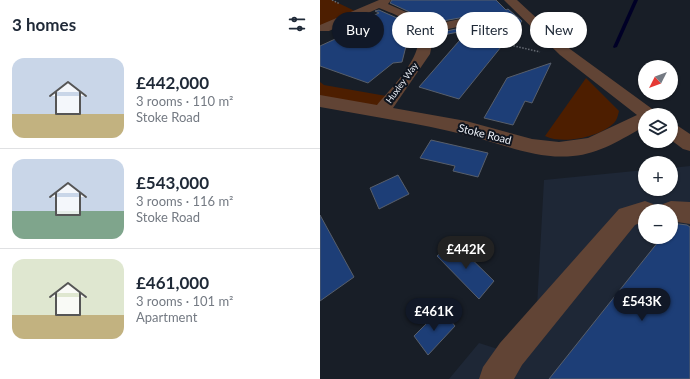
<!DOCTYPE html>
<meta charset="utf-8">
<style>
:root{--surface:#fff;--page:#f2f2f3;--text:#1f2937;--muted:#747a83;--line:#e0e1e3;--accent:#111827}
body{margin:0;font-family:Lato,sans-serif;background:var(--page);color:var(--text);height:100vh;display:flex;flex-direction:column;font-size:15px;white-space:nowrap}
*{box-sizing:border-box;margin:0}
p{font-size:13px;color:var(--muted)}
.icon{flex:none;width:22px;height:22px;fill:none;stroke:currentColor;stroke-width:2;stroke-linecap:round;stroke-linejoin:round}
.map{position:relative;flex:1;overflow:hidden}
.sheet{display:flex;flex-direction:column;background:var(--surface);width:320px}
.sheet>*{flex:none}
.hud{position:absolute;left:12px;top:12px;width:298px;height:36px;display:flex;gap:8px}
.needle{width:26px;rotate:228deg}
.tools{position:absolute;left:318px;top:60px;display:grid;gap:8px}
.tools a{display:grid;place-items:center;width:40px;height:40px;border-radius:50%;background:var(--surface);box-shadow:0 1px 3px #0004;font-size:20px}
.price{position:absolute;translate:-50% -34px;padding:0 9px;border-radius:14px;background:var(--accent);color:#fff;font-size:13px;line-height:26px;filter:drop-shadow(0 1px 2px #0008)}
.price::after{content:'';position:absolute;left:50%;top:24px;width:12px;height:9px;margin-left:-6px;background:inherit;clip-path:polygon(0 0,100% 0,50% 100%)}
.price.selected{background:#222;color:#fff}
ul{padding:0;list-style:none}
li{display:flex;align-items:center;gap:12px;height:100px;padding:0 12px}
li+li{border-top:1px solid var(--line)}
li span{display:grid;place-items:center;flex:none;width:112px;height:80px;border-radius:12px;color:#555}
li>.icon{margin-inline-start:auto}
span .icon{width:48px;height:48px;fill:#fffc;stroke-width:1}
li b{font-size:17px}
h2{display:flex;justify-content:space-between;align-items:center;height:48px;padding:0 12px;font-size:17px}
.chip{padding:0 14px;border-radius:18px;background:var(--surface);box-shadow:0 1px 3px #0004;font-size:14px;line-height:36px}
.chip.selected{background:var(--accent);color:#fff}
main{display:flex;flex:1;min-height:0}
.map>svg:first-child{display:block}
</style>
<main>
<section class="sheet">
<h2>3 homes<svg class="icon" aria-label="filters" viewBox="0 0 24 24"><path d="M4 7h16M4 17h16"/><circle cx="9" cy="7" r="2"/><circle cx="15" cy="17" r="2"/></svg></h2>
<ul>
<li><span style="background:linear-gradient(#c9d6e8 70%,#c2b280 0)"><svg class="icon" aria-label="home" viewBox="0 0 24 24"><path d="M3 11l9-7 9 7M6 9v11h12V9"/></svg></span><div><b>£442,000</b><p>3 rooms · 110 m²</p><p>Stoke Road</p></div></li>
<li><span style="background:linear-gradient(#c9d6e8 65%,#7fa58c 0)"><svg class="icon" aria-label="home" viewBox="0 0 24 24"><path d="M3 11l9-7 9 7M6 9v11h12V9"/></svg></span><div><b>£543,000</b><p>3 rooms · 116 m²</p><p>Stoke Road</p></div></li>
<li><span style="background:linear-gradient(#dfe7d0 70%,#c2b280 0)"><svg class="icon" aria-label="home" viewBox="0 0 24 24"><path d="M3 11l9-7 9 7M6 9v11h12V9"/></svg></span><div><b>£461,000</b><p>3 rooms · 101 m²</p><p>Apartment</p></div></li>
</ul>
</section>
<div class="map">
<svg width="370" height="379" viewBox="0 0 370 379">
<rect width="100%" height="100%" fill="#181e27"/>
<path fill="#1e2736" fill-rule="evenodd" d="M370,166v213h-241l30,-36 25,8 33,-44 7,-127 101,-10v19h26v-21zM325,211h26v26h-26z"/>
<path fill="#4d1e00" d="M0,0h12l27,13 -39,13z
M266,78l33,33c-1,4 -2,9 -5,12 -14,14 -51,22 -69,13z
M0,82l4,3 68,12 -11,15 -61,-11z"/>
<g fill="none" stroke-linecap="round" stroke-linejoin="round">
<path fill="#000026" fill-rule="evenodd" d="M314,0h4l-21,47 -3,1 -1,-1z"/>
</g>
<path fill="#1d3e77" stroke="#585f6b" d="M72,0h104l10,10 2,-1 14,12 -63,78 -40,-12 47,-54 6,6 6,2 5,-1 2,-5 -15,-17 -5,-1 -39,7 -10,-9 -26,-12z
M59,10l27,12 7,6 4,8 -1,4 -9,2 -5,20 -9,1 -25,20 -48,-17v-20l37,-17 -7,-3 29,-13 -4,-2z
M141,28l3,3 -32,6v-3z
M231,63l-19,40 -7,-2 -12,24 -29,-7 23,-40z
M111,140l57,13 -10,24 -25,-6 2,-5 -35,-8z
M78,175l11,19 -30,15 -9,-21z
M0,215l34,62 -34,24z
M351,223l16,2 3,2v152h-141l113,-142h9z
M133,241l41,40 -15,18 -42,-43z
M121,309l14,17 -27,29 -14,-19z"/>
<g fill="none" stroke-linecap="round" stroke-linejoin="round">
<path stroke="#676c74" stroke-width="1.5" stroke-dasharray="1.5 1.5" stroke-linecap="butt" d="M12,0l8,4
M173,41l47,11"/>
<path fill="#614435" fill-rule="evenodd" d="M59,0h12l-3,4 27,12 11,10 39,-8 4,1 15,17 -2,3c-10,2 -14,-6 -20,-13l-32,7 2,11 -2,10 -37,54 73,13 66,18 27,3 29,-4 49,-23 -77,-60 -56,-55h13l53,49 85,62 3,4h-13v11c-23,13 -46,28 -72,30 -37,4 -72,-13 -107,-21 -48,-12 -97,-19 -146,-28v-12l57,10c13,-16 55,-56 37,-78 -9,-10 -23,-14 -35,-19l-50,23h-9v-6z
M351,124l7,2 12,8v17l-7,-2 -12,-9z
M325,201l8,3 4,7h-12v10l-10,4 -113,140 -8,14h-35l4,-12 17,-24 119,-134z
M351,201l19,1v22l-19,-3v-10h-12l4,-7z"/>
</g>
<g text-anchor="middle" stroke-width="4" stroke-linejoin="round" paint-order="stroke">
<g font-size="9" fill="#ebeff6" stroke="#0f141e">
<text transform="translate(82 83) rotate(-54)" y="3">Huxley Way</text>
</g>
<g font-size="11" fill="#ebeff6" stroke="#0f141e">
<text transform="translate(165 134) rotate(14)" y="4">Stoke Road</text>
</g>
</g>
</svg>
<div class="tools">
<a><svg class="needle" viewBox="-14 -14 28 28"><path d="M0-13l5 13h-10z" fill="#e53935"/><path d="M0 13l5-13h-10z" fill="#747a83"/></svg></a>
<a><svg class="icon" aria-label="layers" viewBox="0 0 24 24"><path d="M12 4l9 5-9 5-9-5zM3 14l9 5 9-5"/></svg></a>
<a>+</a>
<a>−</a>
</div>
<b class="price selected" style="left:146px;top:270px">£442K</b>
<b class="price" style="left:322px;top:322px">£543K</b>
<b class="price" style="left:114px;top:332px">£461K</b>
<div class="hud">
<a class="chip selected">Buy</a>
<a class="chip">Rent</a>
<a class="chip">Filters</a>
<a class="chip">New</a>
</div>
</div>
</main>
